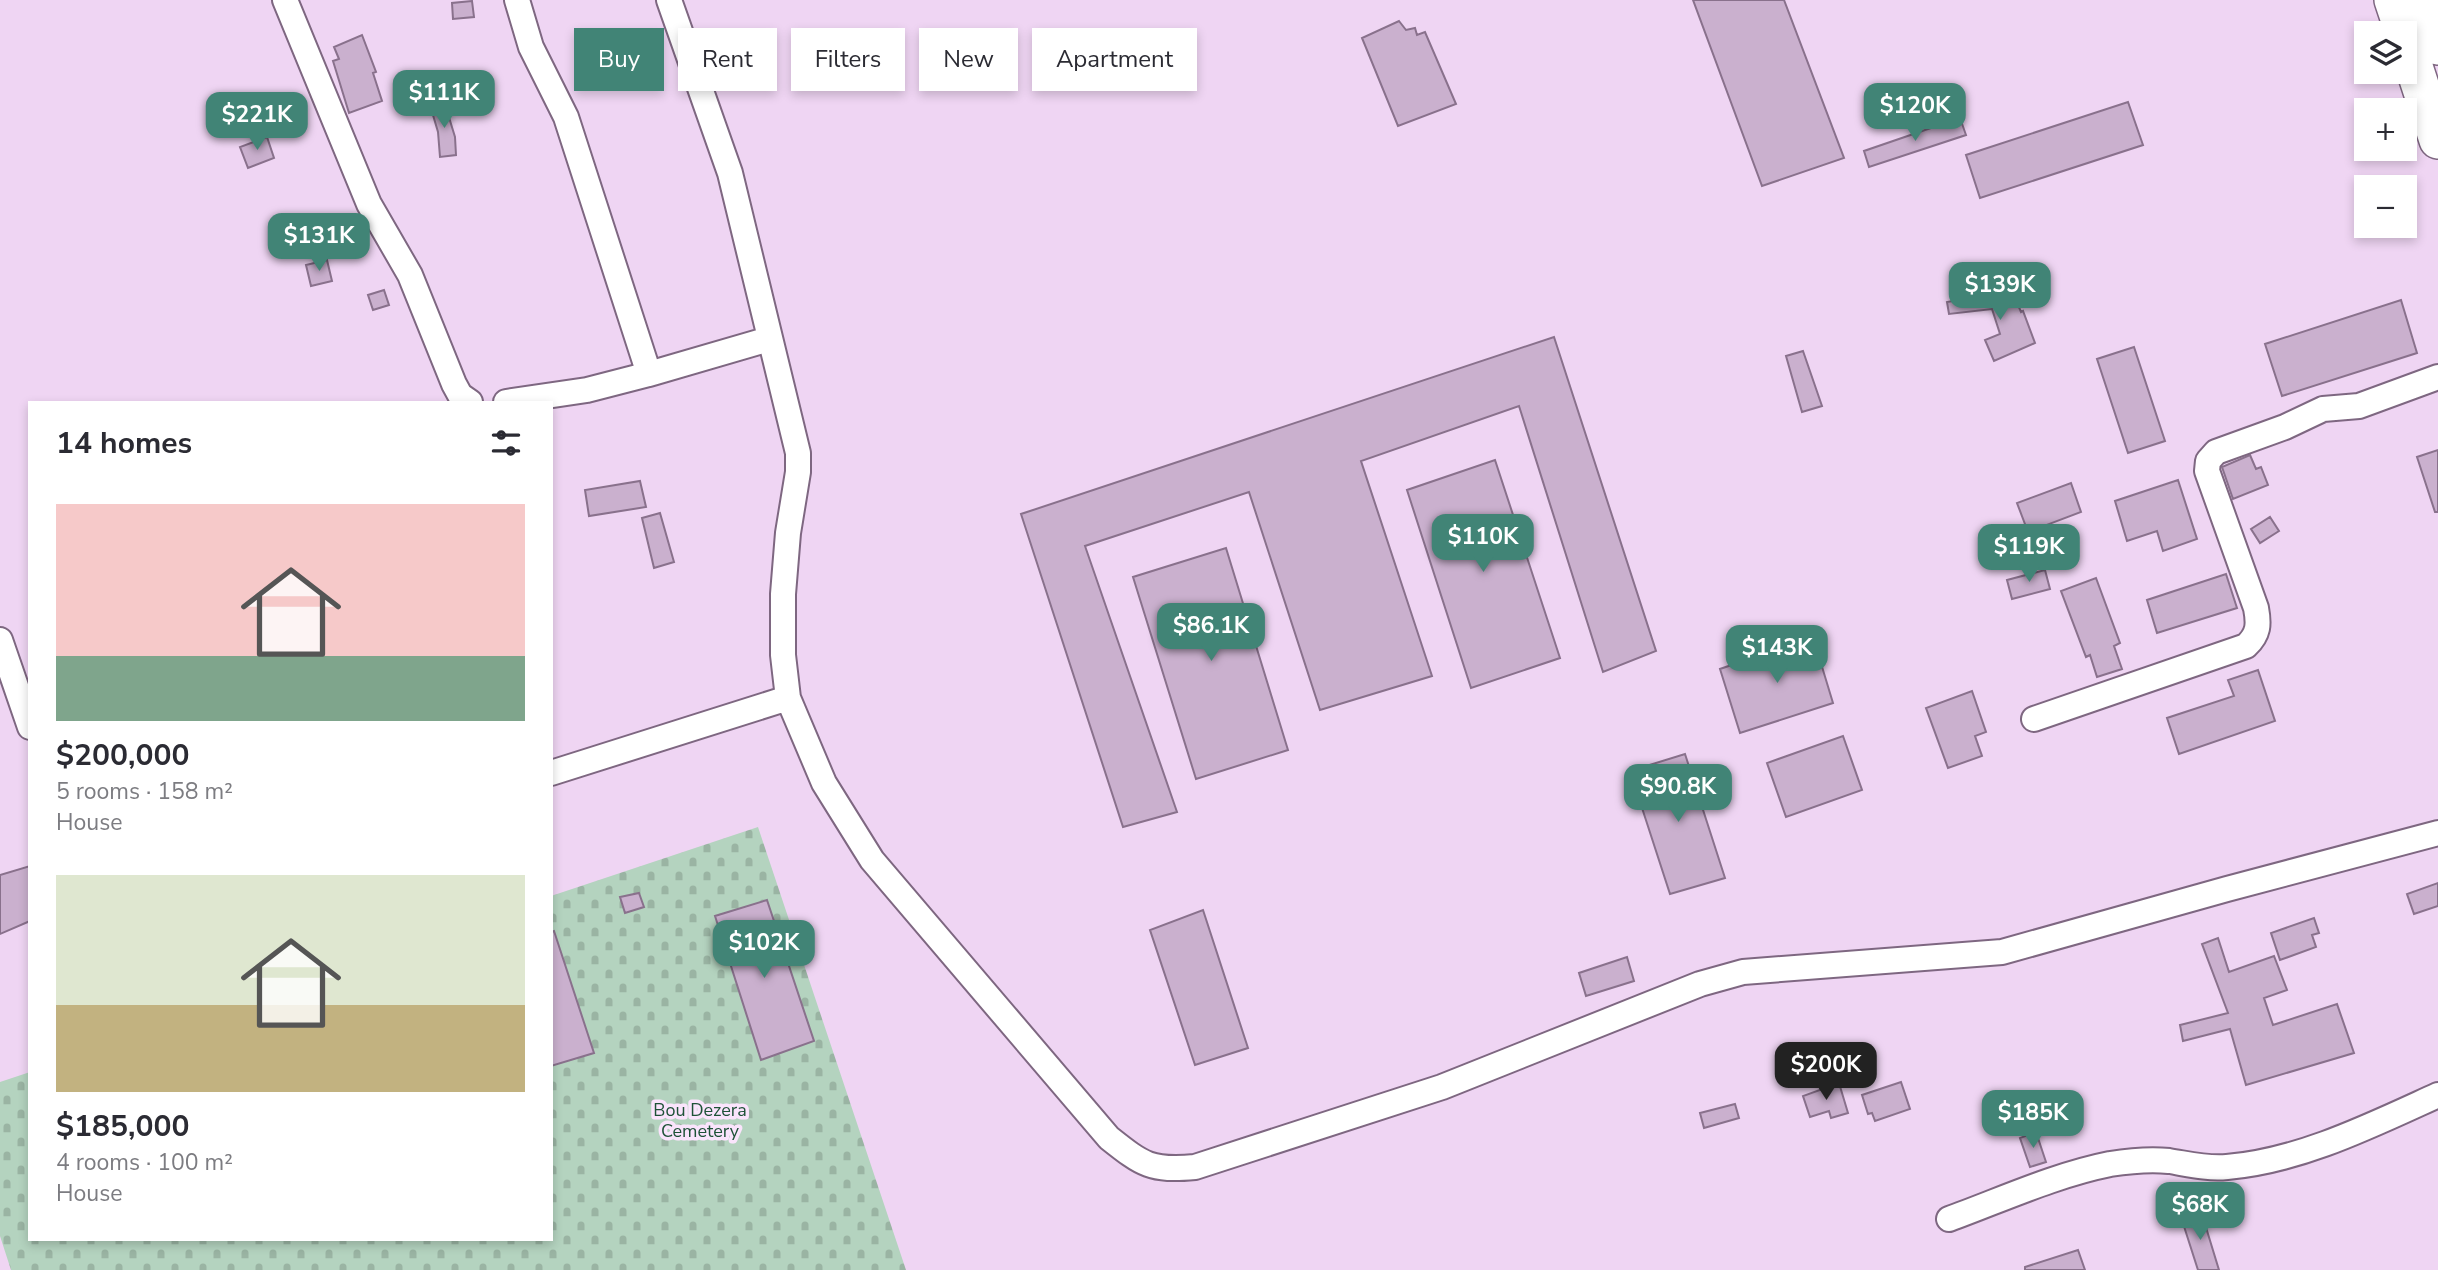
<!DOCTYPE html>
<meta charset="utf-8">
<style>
:root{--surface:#fff;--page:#f7f7f7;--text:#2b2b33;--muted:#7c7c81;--accent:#418476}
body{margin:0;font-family:"Nunito Sans",sans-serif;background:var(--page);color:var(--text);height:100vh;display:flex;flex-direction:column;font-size:26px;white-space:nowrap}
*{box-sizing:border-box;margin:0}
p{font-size:23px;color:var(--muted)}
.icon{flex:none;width:38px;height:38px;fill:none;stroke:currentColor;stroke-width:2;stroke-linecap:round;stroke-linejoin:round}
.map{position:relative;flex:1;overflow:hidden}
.sheet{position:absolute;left:28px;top:401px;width:525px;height:840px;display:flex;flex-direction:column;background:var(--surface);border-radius:0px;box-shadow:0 4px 10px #0003}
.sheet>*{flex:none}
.banner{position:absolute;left:574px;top:28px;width:665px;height:63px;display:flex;gap:14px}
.buttons{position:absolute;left:2354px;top:21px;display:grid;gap:14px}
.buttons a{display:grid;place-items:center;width:63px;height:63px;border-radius:0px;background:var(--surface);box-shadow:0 4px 10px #0003;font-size:35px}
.price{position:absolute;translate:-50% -60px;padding:0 16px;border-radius:14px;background:var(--accent);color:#fff;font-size:23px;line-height:46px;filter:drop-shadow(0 2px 4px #0008)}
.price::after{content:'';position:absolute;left:50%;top:42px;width:21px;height:16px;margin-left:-10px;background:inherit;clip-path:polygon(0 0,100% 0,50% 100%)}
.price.active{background:#222;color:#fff}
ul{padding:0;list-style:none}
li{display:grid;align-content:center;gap:14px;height:371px;padding:0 28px}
li span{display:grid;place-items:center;height:217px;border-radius:0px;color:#555}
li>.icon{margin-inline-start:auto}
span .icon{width:126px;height:126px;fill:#fffc;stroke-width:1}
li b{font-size:30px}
h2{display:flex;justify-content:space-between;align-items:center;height:84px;padding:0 28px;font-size:30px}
.chip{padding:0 24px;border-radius:0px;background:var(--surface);box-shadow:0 4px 10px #0003;font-size:24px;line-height:63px}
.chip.active{background:var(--accent);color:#fff}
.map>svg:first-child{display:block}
</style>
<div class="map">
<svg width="2438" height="1270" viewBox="0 0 2438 1270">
<defs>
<pattern id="cemetery-stones" width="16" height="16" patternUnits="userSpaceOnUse" patternTransform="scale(1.75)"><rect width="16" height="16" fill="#b4d3bf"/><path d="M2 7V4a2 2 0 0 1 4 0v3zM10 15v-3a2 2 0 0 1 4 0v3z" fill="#9ab4a3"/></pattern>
</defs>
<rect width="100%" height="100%" fill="#efd5f3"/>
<path fill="url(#cemetery-stones)" d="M758,827l148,443h-895l-11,-34v-154l30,-10v167h521v-343z"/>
<path fill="#cab0ce" stroke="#89718c" stroke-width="2" d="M1693,0h91l60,158 -82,28z
M472,1l2,16 -21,2 -1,-16z
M1399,21l7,9 9,-2 2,7 8,-3 31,72 -58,22 -36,-88z
M362,35l14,37 -3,1 9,28 -33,12 -16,-52 6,-2 -5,-12z
M444,101l11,36 1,18 -16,2 -2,-25 -8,-27z
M2128,102l15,43 -163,53 -14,-43z
M1960,118l6,17 -97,32 -5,-16z
M267,137l7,21 -26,10 -8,-21z
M327,260l5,21 -21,5 -5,-21z
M384,290l5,15 -16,5 -5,-15z
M2009,291l2,5 3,-1 7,17 2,-1 12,32 -41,18 -9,-21 15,-6 -8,-25 -43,5 -2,-12z
M2401,300l16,53 -135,43 -17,-52z
M1554,337l102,314 -53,21 -84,-266 -158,55 71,215 -112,34 -71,-218 -164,54 92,266 -54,15 -102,-313z
M2134,347l31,94 -37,12 -31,-94z
M1803,351l19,55 -20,6 -16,-56z
M2438,450v62h-3l-18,-55z
M2250,455l6,14 5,-2 7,18 -35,14 -11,-32z
M1495,460l65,198 -89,30 -64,-198z
M2178,480l19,59 -34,12 -6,-20 -30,10 -12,-40z
M640,481l6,26 -57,9 -4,-26z
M2071,483l10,29 -53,20 -11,-29z
M660,513l14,49 -20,6 -12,-50z
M2270,517l9,14 -19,12 -9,-14z
M1226,548l62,202 -92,29 -63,-202z
M2045,570l5,19 -38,10 -5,-19z
M2226,574l11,34 -80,25 -10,-33z
M2096,578l24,65 -6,3 8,23 -25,8 -7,-22 -4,2 -25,-66z
M1813,637l20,66 -93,30 -20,-64z
M2258,670l17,51 -96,33 -12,-36 67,-22 -6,-16z
M1972,691l14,41 -11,4 7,20 -34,12 -22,-60z
M1843,736l19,54 -76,27 -19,-54z
M1685,754l40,124 -55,16 -40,-123z
M30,866v55l-30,13v-59z
M2438,883v23l-24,8 -7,-20z
M639,893l5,14 -19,6 -5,-16z
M767,900l47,141 -53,19 -46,-144z
M1203,910l45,138 -53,17 -45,-135z
M2314,918l5,15 -7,2 4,12 -36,13 -9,-27z
M554,931l40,122 -43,13v-134z
M2218,938l11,34 45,-16 13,34 -23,8 9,27 64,-21 17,49 -108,32 -16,-56 -47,12 -3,-16 48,-12 -26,-69z
M1627,957l7,24 -48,15 -7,-23z
M1901,1082l9,27 -35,12 -3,-8 -4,1 -6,-19z
M1839,1083l9,30 -17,5 -2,-7 -19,6 -7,-21z
M1735,1104l4,14 -35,10 -4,-15z
M2036,1132l10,30 -16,5 -10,-29z
M2201,1211l18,59h-21l-17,-53z
M2078,1250l7,20h-60v-3z"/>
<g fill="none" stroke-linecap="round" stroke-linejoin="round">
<defs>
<path id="minor" d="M285,0l84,204 41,71 44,109 6,11 10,7
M669,0l61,173 68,280v19l-10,61 -5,61v61l5,43 36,85 48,77 237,278c34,27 42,33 86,29l247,-80 258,-103 43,-12 259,-20 225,-63 211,-56
M649,374l120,-35
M506,402l81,-12 62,-16 -83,-257 -35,-70 -14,-47
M0,640l30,87
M2034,719l212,-73c13,-12 13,-22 10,-38l-49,-137 1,-10 8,-9 69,-25 38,-18 36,-3 79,-29
M551,773l237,-75
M1949,1219c52,-19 106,-44 161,-55 19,-3 40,-5 59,-3 19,3 38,8 58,6 73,-6 145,-42 211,-72"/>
<path id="highway" d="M2393,0l11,33
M2423,0l15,46
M2404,36l34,104"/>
</defs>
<use href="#minor" stroke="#7e6781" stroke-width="28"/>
<use href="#highway" stroke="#7e6781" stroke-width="40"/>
<use href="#minor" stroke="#fff" stroke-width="24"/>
<use href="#highway" stroke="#fff" stroke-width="37"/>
</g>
<g text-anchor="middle" stroke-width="7" stroke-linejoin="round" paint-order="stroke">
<g font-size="18" fill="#1e5237" stroke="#fae4fc">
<text x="700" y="1116">Bou Dezera<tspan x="700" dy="21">Cemetery</tspan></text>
</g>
</g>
</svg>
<div class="buttons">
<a><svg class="icon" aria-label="layers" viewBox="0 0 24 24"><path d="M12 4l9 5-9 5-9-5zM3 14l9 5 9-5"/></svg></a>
<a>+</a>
<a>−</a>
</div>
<b class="price" style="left:444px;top:130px">$111K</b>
<b class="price" style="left:1915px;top:143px">$120K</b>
<b class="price" style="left:257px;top:152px">$221K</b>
<b class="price" style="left:319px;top:273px">$131K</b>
<b class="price" style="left:2000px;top:322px">$139K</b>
<b class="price" style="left:1483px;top:574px">$110K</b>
<b class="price" style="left:2029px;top:584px">$119K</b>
<b class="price" style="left:1211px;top:663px">$86.1K</b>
<b class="price" style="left:1777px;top:685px">$143K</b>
<b class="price" style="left:1678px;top:824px">$90.8K</b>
<b class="price" style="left:764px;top:980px">$102K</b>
<b class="price active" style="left:1826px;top:1102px">$200K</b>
<b class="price" style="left:2033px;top:1150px">$185K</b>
<b class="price" style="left:2200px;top:1242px">$68K</b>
<div class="banner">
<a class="chip active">Buy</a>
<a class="chip">Rent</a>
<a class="chip">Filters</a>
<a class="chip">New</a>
<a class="chip">Apartment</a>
</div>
<section class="sheet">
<h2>14 homes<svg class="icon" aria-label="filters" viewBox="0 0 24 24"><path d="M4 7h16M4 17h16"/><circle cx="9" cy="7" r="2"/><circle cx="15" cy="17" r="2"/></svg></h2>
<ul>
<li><span style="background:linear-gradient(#f6c9c9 70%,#7fa58c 0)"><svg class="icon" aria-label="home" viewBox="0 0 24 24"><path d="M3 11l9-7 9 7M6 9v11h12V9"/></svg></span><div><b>$200,000</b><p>5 rooms · 158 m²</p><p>House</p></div></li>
<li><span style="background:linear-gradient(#dfe7d0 60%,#c2b280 0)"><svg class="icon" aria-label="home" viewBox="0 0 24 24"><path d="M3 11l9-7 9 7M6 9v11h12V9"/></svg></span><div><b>$185,000</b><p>4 rooms · 100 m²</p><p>House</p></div></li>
</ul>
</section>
</div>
